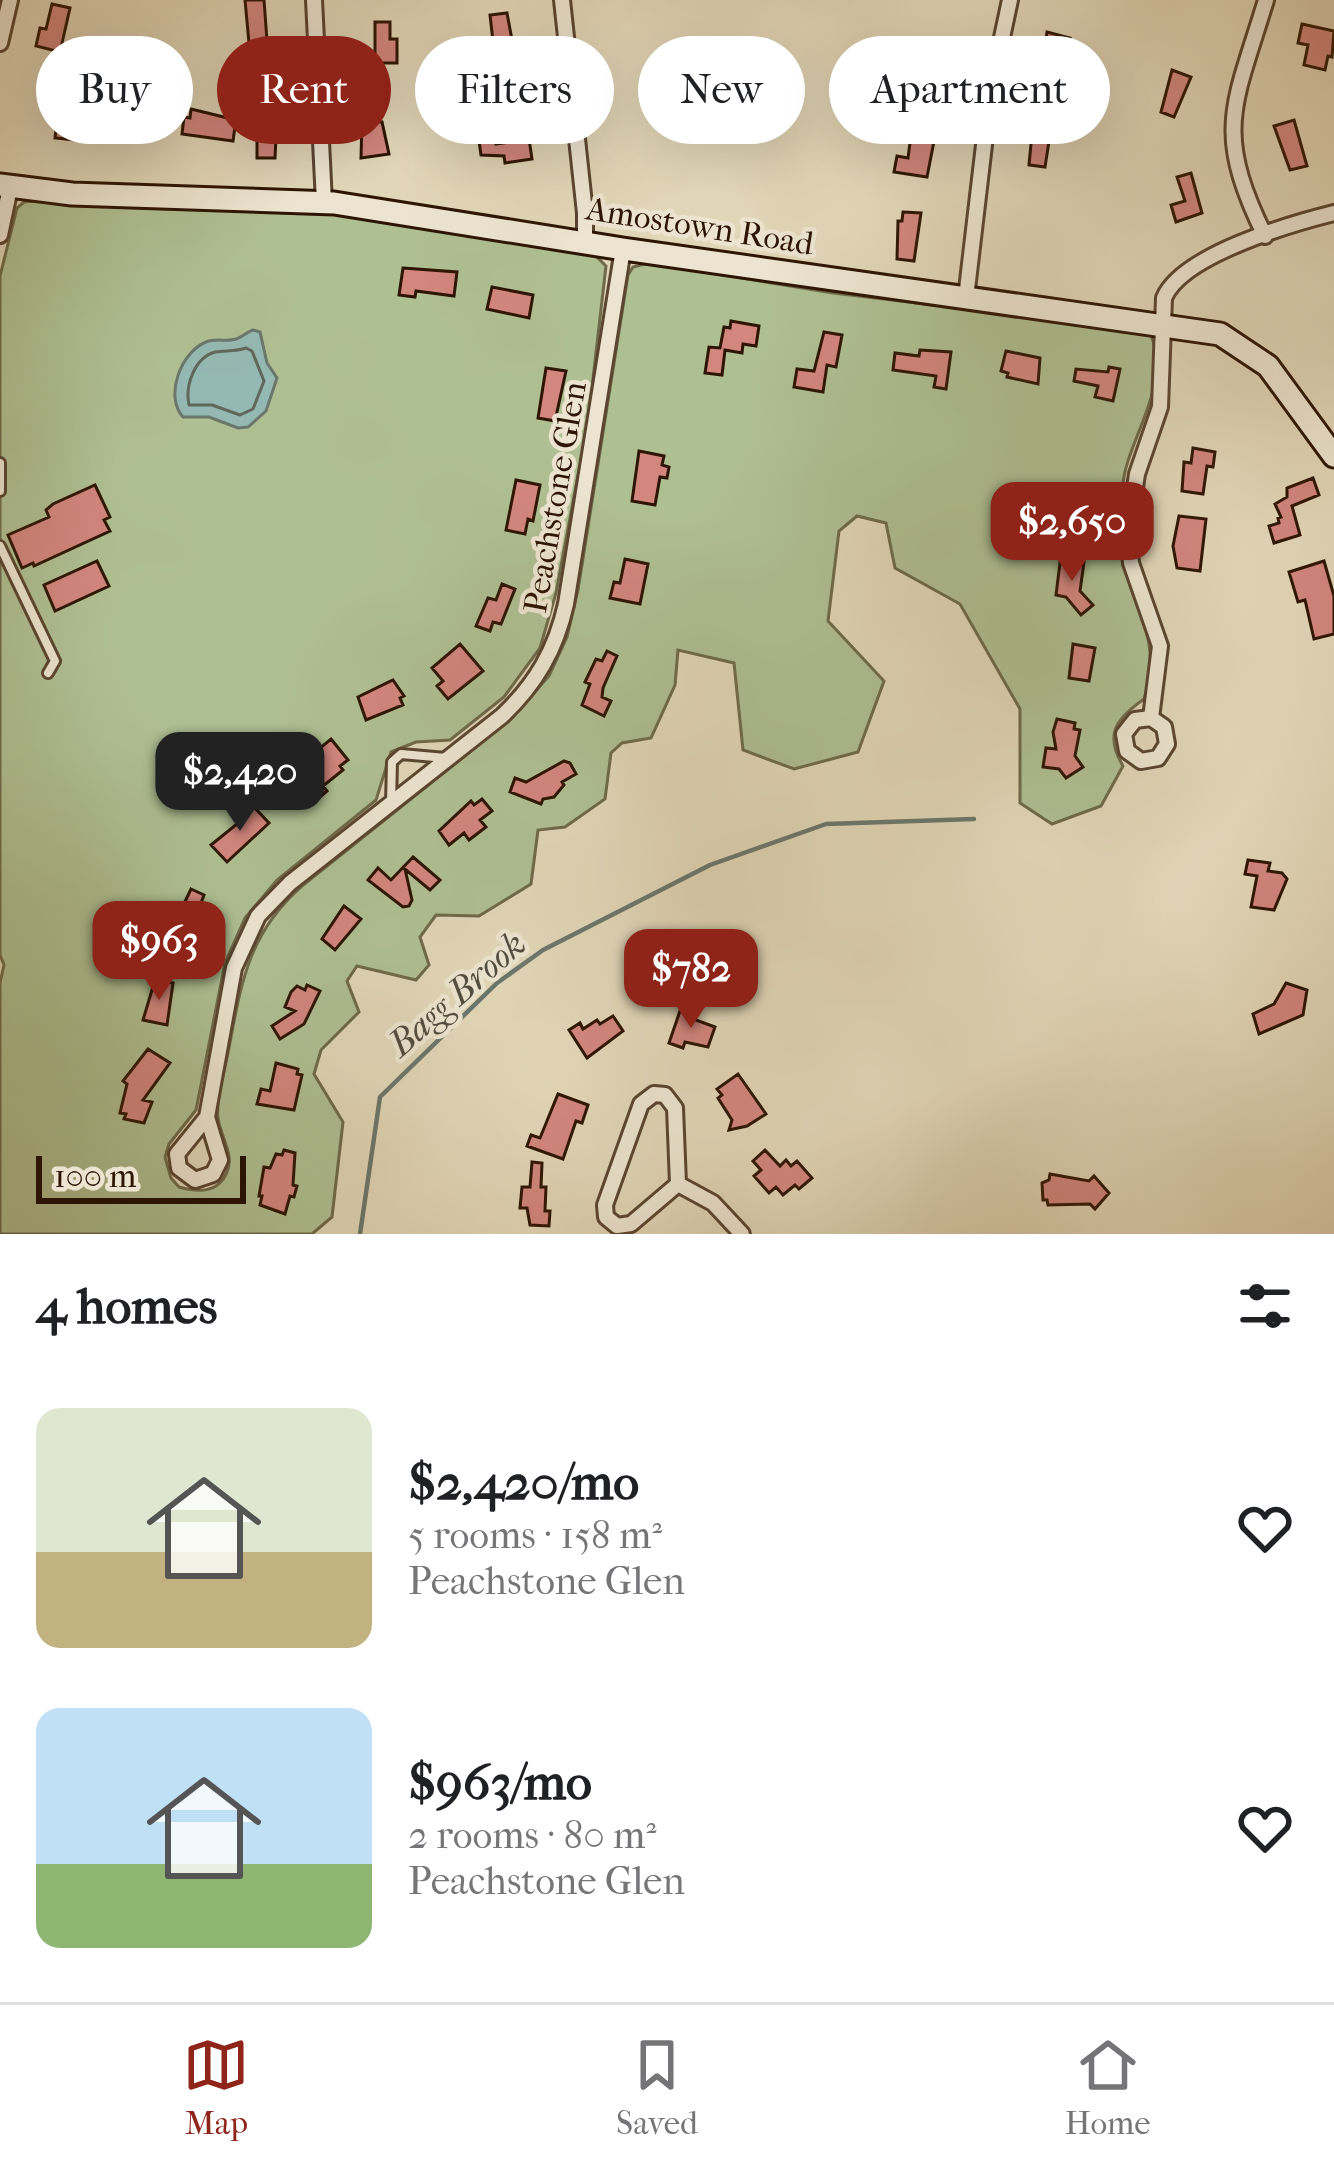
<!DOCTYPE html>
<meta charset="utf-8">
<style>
:root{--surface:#fff;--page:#f6f6f6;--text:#202124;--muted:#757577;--line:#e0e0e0;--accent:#8f2418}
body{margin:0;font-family:"IM FELL French Canon",serif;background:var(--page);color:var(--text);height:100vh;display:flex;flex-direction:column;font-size:45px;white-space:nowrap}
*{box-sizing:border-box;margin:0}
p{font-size:39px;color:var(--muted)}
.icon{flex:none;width:66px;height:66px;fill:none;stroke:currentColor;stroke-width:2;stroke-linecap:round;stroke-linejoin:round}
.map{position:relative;height:1234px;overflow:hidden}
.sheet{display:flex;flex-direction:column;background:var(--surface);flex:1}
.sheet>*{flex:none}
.guide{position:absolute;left:36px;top:36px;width:1263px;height:108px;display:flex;gap:24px}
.scale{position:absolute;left:36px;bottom:30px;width:210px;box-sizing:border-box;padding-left:12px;border:6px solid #2e1503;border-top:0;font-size:33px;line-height:42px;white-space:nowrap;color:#2e1503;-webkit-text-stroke:9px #ece4d0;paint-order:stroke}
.price{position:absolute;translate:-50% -102px;padding:0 27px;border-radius:24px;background:var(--accent);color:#fff;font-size:39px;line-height:78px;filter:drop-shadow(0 3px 6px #0008)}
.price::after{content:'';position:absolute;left:50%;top:72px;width:36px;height:27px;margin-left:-18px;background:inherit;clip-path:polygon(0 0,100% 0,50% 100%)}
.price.on{background:#222;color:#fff}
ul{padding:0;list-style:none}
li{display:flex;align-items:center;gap:36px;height:300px;padding:0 36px}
li span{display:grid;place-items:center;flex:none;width:336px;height:240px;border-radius:24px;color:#555}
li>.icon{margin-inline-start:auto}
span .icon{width:144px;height:144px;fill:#fffc;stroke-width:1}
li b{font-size:51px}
h2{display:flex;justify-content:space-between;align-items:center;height:144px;padding:0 36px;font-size:51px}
.tag{padding:0 42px;border-radius:54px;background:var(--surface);box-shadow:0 12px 48px #0002;font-size:42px;line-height:108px}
.tag.on{background:var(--accent);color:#fff}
.dock{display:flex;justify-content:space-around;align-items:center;height:168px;border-top:3px solid var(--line);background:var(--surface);font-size:33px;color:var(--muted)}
.dock a{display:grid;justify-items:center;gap:6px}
.dock .on{color:var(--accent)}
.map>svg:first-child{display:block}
</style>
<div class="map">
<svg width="1334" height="1234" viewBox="0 0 1334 1234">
<rect width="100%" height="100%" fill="#e1d6b7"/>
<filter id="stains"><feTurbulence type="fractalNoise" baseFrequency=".00167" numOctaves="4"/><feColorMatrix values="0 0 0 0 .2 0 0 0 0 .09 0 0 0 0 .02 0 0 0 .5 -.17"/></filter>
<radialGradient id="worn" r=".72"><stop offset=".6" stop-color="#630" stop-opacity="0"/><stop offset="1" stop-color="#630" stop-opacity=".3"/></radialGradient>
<path fill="#aebf92" stroke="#6e6a4a" stroke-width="3" d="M35,201l313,13 246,40 12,12 -18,156 -32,171 -16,55 -36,49 -54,43 -34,2 -25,10 -15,48 -99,80 -32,38 -20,45 -29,147 -27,34 -4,13 6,21 8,9c19,5 39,7 48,-15 8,-17 -7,-36 -9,-54 -2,-20 6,-44 10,-65 13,-68 19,-119 74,-167l209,-167 38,-43 18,-39 11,-47 50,-315 5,-8 16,-4 184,30 310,37 8,5c17,44 -10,85 -23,126 -7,21 -7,43 -8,65 -4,69 48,99 24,173 -28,20 -40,35 -21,67l-22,40 -49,18 -32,-21v-94l-60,-105 -65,-36 -9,-45 -29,-7 -18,15 -11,90 56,60 -26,71 -64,17 -51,-19 -9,-87 -56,-13 -3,35 -24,53 -29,5 -11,10 -6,46 -40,28 -27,3 -7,54 -52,32 -43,-1 -16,22 9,28 -13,15 -59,-14 -10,15 12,31 -38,38 -7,24 29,48 -11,95 -20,17h-312v-251l4,-18 -4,-10v-679l17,-68 7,-6z"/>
<path fill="#94b9b2" stroke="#6b776c" stroke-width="3" d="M253,330l7,2 7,31 10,15 -11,33 -18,16 -10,1 -29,-11h-26c-19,-21 -2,-65 23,-75 10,-4 21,0 30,-3 6,-2 11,-7 17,-9z"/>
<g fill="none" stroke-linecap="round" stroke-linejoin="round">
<path stroke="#61675a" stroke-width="3" d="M246,348l6,3 12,30 -11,28 -13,6 -28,-10h-23c-4,-19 5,-47 26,-53 10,-2 20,0 31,-4z"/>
<path stroke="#6b776c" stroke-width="4.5" d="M360,1234l20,-137 117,-114 46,-33 167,-85 116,-41 148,-5"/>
</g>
<path fill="#d2867e" stroke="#2e1503" stroke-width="3" d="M245,0h19l3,41 -18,2z
M52,4l18,4 -10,44 -24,-6 4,-18 6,1z
M507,13l10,54 -14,2 -7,-1 -6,-53z
M375,22h15v17h7v24h-22z
M1302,24l32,7 -2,26 -4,-1 -3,14 -21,-5 4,-20 -10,-2z
M1047,32l23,6 -6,29 14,4 -4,22 -36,-7z
M931,42l19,4 -10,44 -14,-3z
M1172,70l19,7 -17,40 -13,-5z
M257,97h15l-1,18 6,1 -2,42h-18z
M121,100l16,3 -2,13 27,5 -3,17 -43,-7 2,-8 -40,-3 -2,20 -21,-2 4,-34 61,7z
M191,109l45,11 -3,21 -51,-7 2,-17 6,1z
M1034,112l19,4 -8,51 -16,-2z
M362,120l20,2 7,32 -28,4z
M1294,120l13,46 -17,4 -16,-44z
M912,128l24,3 -9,46 -33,-5 3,-16 11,2z
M494,131l2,13 33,-5 3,20 -27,4 -1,-7 -23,-1 -3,-21z
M1191,173l11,40 -26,9 -5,-17 14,-4 -8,-24z
M903,212l18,1 -7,48 -17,-2 1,-38h4z
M403,268l54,4 -3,24 -38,-5 -1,6 -16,-2z
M492,287l41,8 -4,23 -42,-9z
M731,321l28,5 -3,20 -13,-2 -1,9 -17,-3 -3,25 -17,-2 4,-26 11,1 4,-21 6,1z
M824,332l18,3 -6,32 -9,-2 -4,27 -29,-5 3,-18 17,2z
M920,350l31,2 -5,37 -12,-2 2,-11 -43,-6 2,-17 24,3z
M1006,351l34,7 -2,26 -31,-7 1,-4 -7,-2z
M1109,367l11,2 -7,32 -18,-4 3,-11 -24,-5 2,-12 32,3z
M546,368l20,3 -11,50 -17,-3z
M1193,448l22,4 -2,15 -6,-1 -4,28 -21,-3 2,-29 7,1z
M639,451l25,5 -2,9 7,2 -2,11 -7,-1 -5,28 -23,-4z
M1313,478l6,17 -27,11 8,29 -26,8 -5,-17 10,-3 -1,-5 3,-1 -6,-13 12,-7v-9z
M516,480l24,5 -7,36 -5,-2 -3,15 -19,-4z
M95,485l15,32 -6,3 6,11 -76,35 -1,-3 -11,5 -14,-33 41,-18 -3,-7 7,-6z
M1179,516l27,3 -6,52 -23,-3 -4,-22z
M1061,555l23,7 -4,29 13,14 -12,10 -15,-18 -10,-2z
M625,559l23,5 -8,40 -30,-6 4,-16 6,1z
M97,561l12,25 -54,25 -11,-26z
M1324,561l10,35v38l-20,5 -9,-39 -7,2 -9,-30z
M502,584l13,5 -14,35 -8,-2 -3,9 -14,-5 12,-28 8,2z
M460,644l23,27 -35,28 -11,-13 6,-5 -11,-13z
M1073,644l22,4 -6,33 -20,-3z
M607,651l10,5 -14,32 -1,9 9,4 -7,15 -22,-11 8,-21 -5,-2 11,-23 6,2z
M393,680l11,16 -4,2 3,7 -37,15 -8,-23z
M1057,719l18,4 -1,6 6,1 -5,26 8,11 -17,11 -7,-9 -16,-2 3,-19 10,1 -3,-17z
M331,739l17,21 -8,6 3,4 -20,16 4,5 -14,12 -11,-14 7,-5 -13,-16z
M564,761l6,2 6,11 -14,8 2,3 -10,12 -11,2 -2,5 -31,-12 5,-14 11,4z
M482,799l10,12 -12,9 6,7 -17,13 -5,-7 -15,12 -10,-14 32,-30 3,4z
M253,806l16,17 -42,39 -16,-17 31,-25 -2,-2z
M413,857l27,23 -10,10 -25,-21 7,31 -3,6 -6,1 -35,-27 10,-12 13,12z
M1248,860l22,3 -2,8 14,2 5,6 -13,31 -23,-3 6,-31 -12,-2z
M191,889l13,6 -18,48 -22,-10 12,-26 5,3z
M344,906l17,13 -26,31 -13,-11z
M155,980l18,3 -6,42 -24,-5z
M1286,983l21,7 -4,25 -44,19 -6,-20 21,-10z
M307,985l13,6 -16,33 -24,15 -8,-13 23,-15 -10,-4 6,-15 6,-6 8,4z
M681,1008l15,5 -3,6 22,8 -7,20 -23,-5 -2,6 -14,-5z
M613,1016l10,15 -36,27 -18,-28 11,-7 3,6 14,-9 3,4z
M148,1049l22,14 -27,37 9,2 -8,21 -20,-4 2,-5 -6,-1 7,-29 -4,-3z
M276,1063l22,6 -1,5 5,1 -8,35 -37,-6 4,-15 9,2z
M738,1074l28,40 -19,12 -18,4 3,-10 -14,-22 4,-3 -5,-6z
M558,1094l30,11 -6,18 -6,-2 -13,38 -36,-13 4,-11 9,3z
M284,1150l11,3 -2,32 4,1 -3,11 -4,-1 -5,18 -25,-9 2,-9h-3l5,-29 6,1 6,-14 6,1z
M765,1150l15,16 6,-6 5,6 6,-5 15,17 -13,11 -4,-4 -12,10 -7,-8 -7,6 -15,-17 7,-6 -8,-9z
M532,1162l10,1 -1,24h5l-1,24h5l-1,15 -19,-1 -3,-17h-7l2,-21h8z
M1050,1174l39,7 5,-5 15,17 -14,16 -5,-5 -42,1 -1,-5h-4l-1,-17 7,-3z"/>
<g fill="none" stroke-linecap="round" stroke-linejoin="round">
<defs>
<path id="lane" d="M0,463v28
M0,546l55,115 -7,12
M391,803l1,-41 9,-8 45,4"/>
<path id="street" d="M314,0l10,202
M562,0l23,213v28
M0,43l10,-43
M0,235l10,-47
M1265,236c-52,-106 -31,-130 1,-236
M966,298l24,-204 20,-94
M1151,718l13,9 3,17 -9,14 -17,3 -14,-10 -3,-17 11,-14 16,-2 9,-72 -29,-83 -3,-29 9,-60 23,-67 4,-109c18,-43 126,-74 170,-85
M654,1094l11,1 10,13 3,76 -47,40 -14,2 -11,-9 -1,-12 36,-101z
M207,1117l27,-149 24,-52 32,-33 212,-167c34,-32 54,-67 64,-112l57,-355
M207,1117l13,43 -7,14 -18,6 -16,-12 -2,-14z
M678,1184l35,19 29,31"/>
<path id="secondary" d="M0,185l72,9 262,9 289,46 597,85 48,32 66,90"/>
</defs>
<use href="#lane" stroke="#5b4530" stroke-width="14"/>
<use href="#street" stroke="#5b4530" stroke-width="20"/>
<use href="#secondary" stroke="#2e1503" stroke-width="27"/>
<use href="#lane" stroke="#ece4d0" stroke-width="8"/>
<use href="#street" stroke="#ece4d0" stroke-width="14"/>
<use href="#secondary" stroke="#ece4d0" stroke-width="21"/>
</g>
<g text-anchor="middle" stroke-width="9" stroke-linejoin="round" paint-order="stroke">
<g font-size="33" fill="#2e1503" stroke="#ece4d0">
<text transform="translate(700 225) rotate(9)" y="12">Amostown Road</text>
<text transform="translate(554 497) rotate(-80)" y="12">Peachstone Glen</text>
</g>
<g font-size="36" font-style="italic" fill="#524e40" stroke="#ece4d0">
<text transform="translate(456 993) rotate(-41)" y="13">Bagg Brook</text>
</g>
</g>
<rect width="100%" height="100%" filter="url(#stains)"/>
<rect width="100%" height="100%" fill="url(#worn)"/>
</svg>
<div class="scale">100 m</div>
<b class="price" style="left:1072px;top:584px">$2,650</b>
<b class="price on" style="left:240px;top:834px">$2,420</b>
<b class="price" style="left:159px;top:1003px">$963</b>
<b class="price" style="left:691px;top:1031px">$782</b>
<div class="guide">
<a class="tag">Buy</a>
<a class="tag on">Rent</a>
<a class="tag">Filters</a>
<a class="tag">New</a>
<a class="tag">Apartment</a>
</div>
</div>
<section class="sheet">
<h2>4 homes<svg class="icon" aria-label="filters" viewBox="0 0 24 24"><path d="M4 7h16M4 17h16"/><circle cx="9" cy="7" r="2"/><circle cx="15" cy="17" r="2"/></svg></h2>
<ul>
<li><span style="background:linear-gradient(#dfe7d0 60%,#c2b280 0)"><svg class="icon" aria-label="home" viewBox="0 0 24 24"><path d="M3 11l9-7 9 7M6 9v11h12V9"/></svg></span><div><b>$2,420/mo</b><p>5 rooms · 158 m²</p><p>Peachstone Glen</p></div><svg class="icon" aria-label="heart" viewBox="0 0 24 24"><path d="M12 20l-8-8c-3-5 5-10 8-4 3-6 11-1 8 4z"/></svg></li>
<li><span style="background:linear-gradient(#bfe0f5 65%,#8fb573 0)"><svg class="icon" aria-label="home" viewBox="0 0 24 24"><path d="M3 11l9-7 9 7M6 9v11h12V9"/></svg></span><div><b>$963/mo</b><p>2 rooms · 80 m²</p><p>Peachstone Glen</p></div><svg class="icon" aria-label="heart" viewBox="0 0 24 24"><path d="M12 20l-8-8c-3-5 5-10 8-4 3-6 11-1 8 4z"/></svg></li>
</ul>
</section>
<nav class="dock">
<a class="on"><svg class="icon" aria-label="map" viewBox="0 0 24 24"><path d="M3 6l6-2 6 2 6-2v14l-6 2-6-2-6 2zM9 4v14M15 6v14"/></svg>Map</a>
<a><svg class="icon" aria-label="saved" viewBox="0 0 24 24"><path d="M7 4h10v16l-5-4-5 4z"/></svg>Saved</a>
<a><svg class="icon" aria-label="home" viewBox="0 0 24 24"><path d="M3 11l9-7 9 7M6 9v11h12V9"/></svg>Home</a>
</nav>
